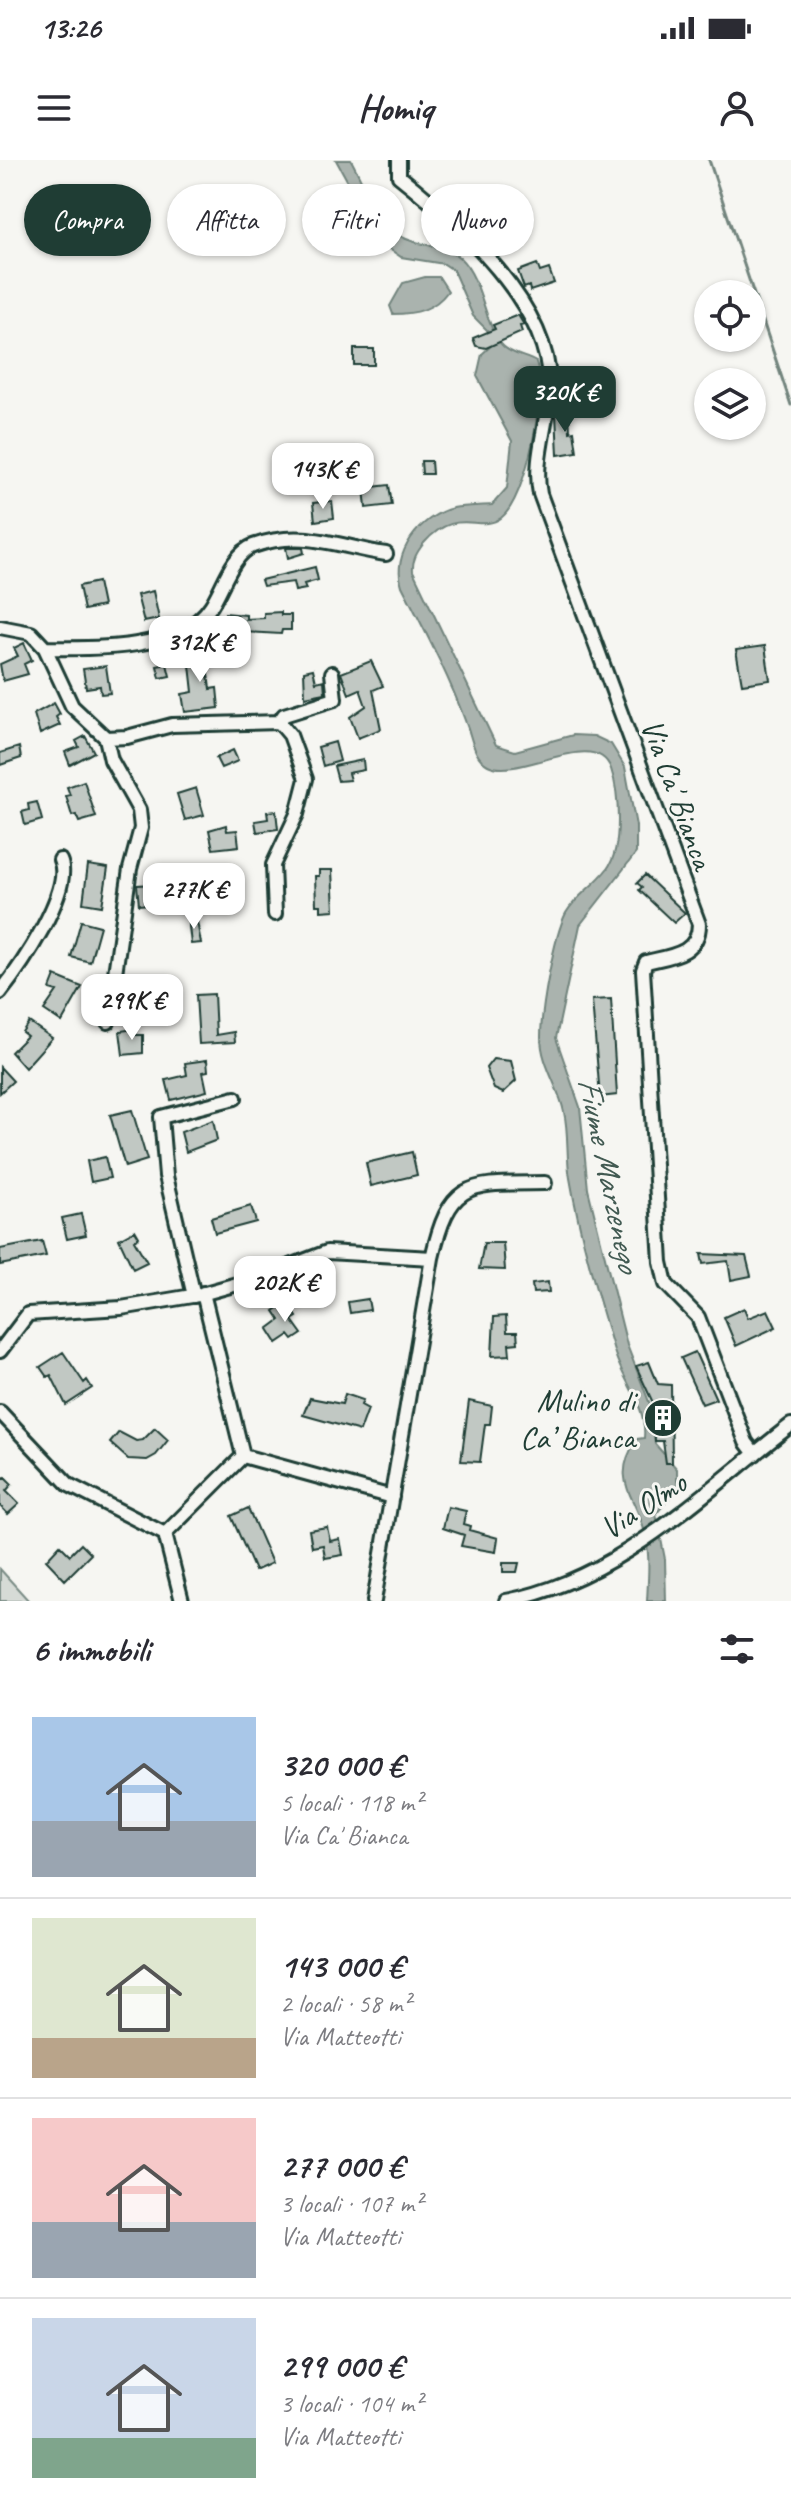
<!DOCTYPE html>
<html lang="it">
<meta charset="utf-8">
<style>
:root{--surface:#fff;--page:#f7f7f7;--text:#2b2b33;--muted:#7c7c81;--line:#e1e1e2;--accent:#1f3d34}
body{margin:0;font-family:Caveat,sans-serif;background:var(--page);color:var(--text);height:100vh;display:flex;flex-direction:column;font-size:30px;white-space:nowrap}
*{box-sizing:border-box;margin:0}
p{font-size:26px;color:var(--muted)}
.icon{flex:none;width:44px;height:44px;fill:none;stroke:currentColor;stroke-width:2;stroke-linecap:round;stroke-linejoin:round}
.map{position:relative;height:1441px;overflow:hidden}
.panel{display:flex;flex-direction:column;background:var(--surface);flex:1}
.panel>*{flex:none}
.banner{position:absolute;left:24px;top:24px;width:744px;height:72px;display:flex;gap:16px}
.controls{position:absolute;left:694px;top:120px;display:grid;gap:16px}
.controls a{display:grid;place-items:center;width:72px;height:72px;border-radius:50%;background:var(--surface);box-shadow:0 2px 6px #0004;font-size:40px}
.price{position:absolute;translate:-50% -68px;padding:0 18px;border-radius:16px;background:#fff;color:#222;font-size:26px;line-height:52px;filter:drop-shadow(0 2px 4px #0008)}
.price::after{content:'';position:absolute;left:50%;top:48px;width:24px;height:18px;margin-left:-12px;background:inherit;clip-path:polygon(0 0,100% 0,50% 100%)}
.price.on{background:var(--accent);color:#fff}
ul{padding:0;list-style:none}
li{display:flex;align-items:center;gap:24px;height:200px;padding:0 32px}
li+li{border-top:2px solid var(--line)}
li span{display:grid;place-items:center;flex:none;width:224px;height:160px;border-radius:0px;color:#555}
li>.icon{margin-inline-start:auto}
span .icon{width:96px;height:96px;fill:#fffc;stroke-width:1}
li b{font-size:34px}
h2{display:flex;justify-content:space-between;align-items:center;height:96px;padding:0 32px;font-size:34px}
.pill{padding:0 28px;border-radius:36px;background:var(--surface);box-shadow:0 2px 6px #0004;font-size:28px;line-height:72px}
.pill.on{background:var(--accent);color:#fff}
.status{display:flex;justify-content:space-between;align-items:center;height:56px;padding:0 40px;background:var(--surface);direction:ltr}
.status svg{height:22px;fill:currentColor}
header{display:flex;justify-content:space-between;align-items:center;height:104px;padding:0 32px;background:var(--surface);font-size:36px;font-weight:800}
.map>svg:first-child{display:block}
</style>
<div class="status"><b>13:26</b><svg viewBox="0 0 49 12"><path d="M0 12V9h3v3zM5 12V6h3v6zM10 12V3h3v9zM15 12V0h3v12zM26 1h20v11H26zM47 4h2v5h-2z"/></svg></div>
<header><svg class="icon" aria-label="menu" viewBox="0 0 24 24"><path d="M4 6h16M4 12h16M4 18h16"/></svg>Homiq<svg class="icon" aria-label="person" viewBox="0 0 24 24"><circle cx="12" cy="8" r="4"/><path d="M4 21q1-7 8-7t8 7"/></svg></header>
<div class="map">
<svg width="791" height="1441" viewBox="0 0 791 1441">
<rect width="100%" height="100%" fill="#f6f6f2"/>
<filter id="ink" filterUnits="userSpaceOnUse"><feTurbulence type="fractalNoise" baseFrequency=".0125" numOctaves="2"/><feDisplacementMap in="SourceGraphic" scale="16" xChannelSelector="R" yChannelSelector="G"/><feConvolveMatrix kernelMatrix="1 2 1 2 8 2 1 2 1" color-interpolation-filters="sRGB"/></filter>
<g filter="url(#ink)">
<path fill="#d6dbd6" stroke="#7a8c85" stroke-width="2" d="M0,1409l29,32h-29z"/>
<path fill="#aab3ae" stroke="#72847d" stroke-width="2" d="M336,0h15c13,23 27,64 51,77 18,10 41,6 58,21 23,21 25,71 43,88 9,9 23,10 33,16 11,29 -9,136 -35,156 -22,16 -44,-13 -77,25 -7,9 -12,17 -11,28l83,174 19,6 58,-16 21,1 17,8 14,23 11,59v27l-56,72 -24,113 24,69 8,82 39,156 24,62 4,37 22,25v20l-21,25 9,45 1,42h-19c1,-21 3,-42 -1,-63 -8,-43 -38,-55 -9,-99l7,-1c3,-32 -20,-55 -29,-84 -17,-57 -35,-117 -45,-176 -4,-22 -1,-44 -6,-66 -5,-25 -23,-48 -23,-75 0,-27 13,-101 25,-124 10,-17 29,-28 41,-44 16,-21 12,-77 4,-100 -15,-43 -93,12 -123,-4 -15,-8 -16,-28 -22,-42 -17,-47 -41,-92 -64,-137 -11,-32 18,-70 51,-78 12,-2 26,-2 39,-3l15,-17 5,-47 -35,-65 5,-22 12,-11 -6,-12 -15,-15 -20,-46 -9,-6 -43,-7 -19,-13z
M425,117h14l9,14c-14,19 -32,23 -55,23l-3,-8 13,-23z"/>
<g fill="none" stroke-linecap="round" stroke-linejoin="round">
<path stroke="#72847d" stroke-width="3" d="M709,0l82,245"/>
</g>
<path fill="#c1c8c3" stroke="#1f3d34" stroke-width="2" d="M537,104l3,8 9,-3 5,14 -24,8 -1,-5 -5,2 -6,-17z
M518,155l6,10 -4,1 2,6 -36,16 -10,-2 -3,-8 22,-9 -2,-4z
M354,189h20v16h-20z
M564,248l1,6h4l1,18 4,-1 3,21 -19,3 -2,-42v-4z
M421,301h10l1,13h-10z
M389,325l3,20 -26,3 -2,-20z
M332,341l2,17 -19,3 -2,-18z
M286,388h17l1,5 -16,5z
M315,407l3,13 -14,4 2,5 -11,2 -2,-9 -30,4 -2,-6z
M98,422l5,24 -19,4 -5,-24z
M153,431l6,28 -15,3 -7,-27z
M281,452v3h10v15h-9l-1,4 -57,-3 1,-18 21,2v4l18,-1v-5z
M24,483l8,17 -8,4 4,10 -25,7 -3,-17 18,-8 -4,-8z
M204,485l6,44 7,-1 2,20 -34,4 -3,-18 11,-2 -5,-45z
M765,486l5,34 -28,4 -6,-34z
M371,501l12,25 -10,4 8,39 -23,9 -8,-21 16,-11 -6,-17 -11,5 -8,-21z
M167,504l3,12 -10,2 -3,-12z
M106,506l4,27 -9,1 -1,-8 -14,2 -3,-19z
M313,509l3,13 8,-2 1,13 -20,4 -1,-26z
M54,543l6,11 -4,3 4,8 -20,9 -6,-20z
M85,576l9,16 -24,13 -5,-13 14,-5 -3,-6z
M335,582l5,19 -17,5 -5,-19z
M19,587l2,11 -21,7v-12z
M233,590l5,11 -17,7 -5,-10z
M363,600l1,10 -16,3 2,7 -12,1 -4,-15z
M84,621l12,36 -17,5 -3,-7 -4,1 -6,-20 4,-1 -3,-8z
M196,628l8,27 -19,5 -8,-26z
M37,642l5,18 -17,5 -3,-13 7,-2 -1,-6z
M276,651l2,18 -21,3 -2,-11 13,-2 -1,-7z
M226,665l1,6 10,-1 2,16 -26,3 -4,-19z
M88,705l20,3 -6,38 -19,-3z
M319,710h13l2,40 -13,1v-6h-5l-1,-29h4z
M645,715l40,38 -11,10 -35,-33 3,-3 -5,-4z
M174,723l-3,19 -32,3 -2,-20z
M196,756l5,27 -10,1 -3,-26z
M81,761l19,5 -10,36 -19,-5z
M55,816l27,11 -20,35 -18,-12 13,-19 -7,-2z
M214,834l2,41 18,-3 1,10 -36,2 -3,-49z
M611,839l6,96 -17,2 -8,-97z
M29,862l23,16 -27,30 -14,-16 16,-16 -5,-4z
M135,869v6h8v18l-20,2 -3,-24z
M493,899l18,2 5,20 -13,12 -9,-4 -8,-21z
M207,900l1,11 -5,1 4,19 -36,9 -5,-20 21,-5 -2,-12z
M0,907l13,14 -13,12z
M132,950l15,50 -22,7 -15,-52z
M213,960l4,20 -31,12 -5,-20z
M412,992l5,23 -46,11 -5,-23z
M105,997l5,21 -19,4 -4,-21z
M251,1046l5,16 -41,11 -4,-15z
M81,1054l5,21 -19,4 -5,-21z
M135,1070l4,7 -5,3 13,22 -14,7 -14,-30z
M42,1081l4,15 -46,9v-16z
M484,1083h19l2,27 -26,-1z
M701,1094l45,2 5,20 -20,4 -3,-19 -25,3z
M548,1122l1,10 -16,1 -1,-9z
M368,1139l2,11 -20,3 -2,-11z
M287,1142l10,15 -5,3 10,14 -9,6 -4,-5 -12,8 -9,-14 12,-9 -6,-9z
M744,1148l4,10 20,-8 8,17 -40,19 -12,-29z
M506,1156l1,16h10l1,11 -9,1 1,11 -18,1 2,-39z
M63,1192l21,31 3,-3 5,8 -26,17 -15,-30 -4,2 -7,-10z
M695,1192l21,47 -14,5 -21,-46z
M649,1202l9,22 13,1 1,78h-6l-3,-22h-8l-1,-36 -18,-39z
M345,1234l18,6 -2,5 7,4 -8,22 -57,-16 7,-17 32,6z
M469,1241l23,5 -2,18h-5l-5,38 -19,-1z
M155,1268l13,12 -12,15 -9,5 -19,-1 -18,-16 9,-11 17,9 7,-1z
M5,1317l7,7 -6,7 13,13 -11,10 -8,-8v-26z
M448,1347l18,4 -3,13 7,2 -1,4 29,8 -2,14 -35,-6 3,-11 -21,-7z
M248,1348l24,55 -17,8 -24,-55z
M327,1367l3,14 10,-2 3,16 -18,3 -2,-13 -11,2 -3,-17z
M81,1384l10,10 -26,26 -19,-20 14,-15 10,10z
M503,1403h16l-2,9h-14z"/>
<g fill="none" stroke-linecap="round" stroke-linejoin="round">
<defs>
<path id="minor" d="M399,0v16c59,47 155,131 150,214 -1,34 -16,70 -9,104l159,430c0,30 -28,32 -53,38l-3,8 18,292 5,22 32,33 48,125 9,12
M0,467l31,6 14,15c48,1 137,3 166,-42 12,-18 21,-52 42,-60 50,-18 86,1 133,8
M45,488l27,58 34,32 5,22 28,50 2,18 -11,41 -22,153
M279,562l5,-7 51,-16 -3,-26
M106,578l21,-1 45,-12 107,-3
M275,754l-2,-49 24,-51 9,-35 -16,-44 -11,-13
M0,833c19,-24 74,-103 60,-133
M432,1098c18,-80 38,-74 113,-75
M194,1136l-28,-120 -5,-59 74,-19
M0,1191l28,-37 93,-6 77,-13 64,-18 65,-25 105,6 -58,343
M0,1252l69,73 96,49 17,67
M243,1296l149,41
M165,1374l78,-78 -40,-163
M506,1441c114,-22 197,-109 285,-176"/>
</defs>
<use href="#minor" stroke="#1f3d34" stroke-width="18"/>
<use href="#minor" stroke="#f6f6f2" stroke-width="12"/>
</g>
</g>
<defs>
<symbol id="building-disc" viewBox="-11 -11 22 22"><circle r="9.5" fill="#1f3d34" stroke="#f6f6f2"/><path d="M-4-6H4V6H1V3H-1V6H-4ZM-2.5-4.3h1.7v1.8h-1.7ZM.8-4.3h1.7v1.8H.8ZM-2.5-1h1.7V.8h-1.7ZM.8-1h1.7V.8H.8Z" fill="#fff"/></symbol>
</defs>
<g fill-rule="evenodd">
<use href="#building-disc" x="641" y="1236" width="44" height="44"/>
</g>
<g text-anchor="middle" stroke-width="6" stroke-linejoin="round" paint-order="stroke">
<g font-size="32" fill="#1f3d34" stroke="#f6f6f2">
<text transform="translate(678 634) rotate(70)" y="11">Via Ca' Bianca</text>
<text transform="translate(643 1345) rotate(-33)" y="11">Via Olmo</text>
</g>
<g font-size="32" fill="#1f3d34" stroke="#f6f6f2" text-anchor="end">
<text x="635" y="1251">Mulino di<tspan x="635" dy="37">Ca’ Bianca</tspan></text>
</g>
<g font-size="34" font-style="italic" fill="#425a52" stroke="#f6f6f2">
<text transform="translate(610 1014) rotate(78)" y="12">Fiume Marzenego</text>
</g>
</g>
</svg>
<div class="controls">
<a><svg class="icon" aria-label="locate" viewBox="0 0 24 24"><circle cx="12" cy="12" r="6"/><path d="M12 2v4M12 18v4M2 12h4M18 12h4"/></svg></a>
<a><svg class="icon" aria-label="layers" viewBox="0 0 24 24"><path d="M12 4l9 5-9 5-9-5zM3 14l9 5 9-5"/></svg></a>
</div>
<b class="price on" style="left:565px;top:274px">320K €</b>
<b class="price" style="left:323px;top:351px">143K €</b>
<b class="price" style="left:200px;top:524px">312K €</b>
<b class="price" style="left:194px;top:771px">277K €</b>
<b class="price" style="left:132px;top:882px">299K €</b>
<b class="price" style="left:285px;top:1164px">202K €</b>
<div class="banner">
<a class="pill on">Compra</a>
<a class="pill">Affitta</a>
<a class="pill">Filtri</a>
<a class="pill">Nuovo</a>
</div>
</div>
<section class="panel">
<h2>6 immobili<svg class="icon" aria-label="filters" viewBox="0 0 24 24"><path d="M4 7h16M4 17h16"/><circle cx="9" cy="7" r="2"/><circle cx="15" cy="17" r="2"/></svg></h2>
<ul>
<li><span style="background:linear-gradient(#a9c7e8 65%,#9aa5b1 0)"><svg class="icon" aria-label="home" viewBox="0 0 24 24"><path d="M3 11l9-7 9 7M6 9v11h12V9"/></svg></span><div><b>320 000 €</b><p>5 locali · 118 m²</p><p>Via Ca' Bianca</p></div></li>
<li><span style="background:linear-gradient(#dfe7d0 75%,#b9a48a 0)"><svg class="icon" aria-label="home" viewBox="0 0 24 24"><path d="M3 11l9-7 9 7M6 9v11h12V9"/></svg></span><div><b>143 000 €</b><p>2 locali · 58 m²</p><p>Via Matteotti</p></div></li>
<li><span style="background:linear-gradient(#f6c9c9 65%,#9aa5b1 0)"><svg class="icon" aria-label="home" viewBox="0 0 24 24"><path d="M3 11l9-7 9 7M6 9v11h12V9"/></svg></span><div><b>277 000 €</b><p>3 locali · 107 m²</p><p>Via Matteotti</p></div></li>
<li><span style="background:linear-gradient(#c9d6e8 75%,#7fa58c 0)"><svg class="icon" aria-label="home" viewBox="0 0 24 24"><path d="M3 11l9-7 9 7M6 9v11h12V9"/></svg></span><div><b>299 000 €</b><p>3 locali · 104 m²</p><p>Via Matteotti</p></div></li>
</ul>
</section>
